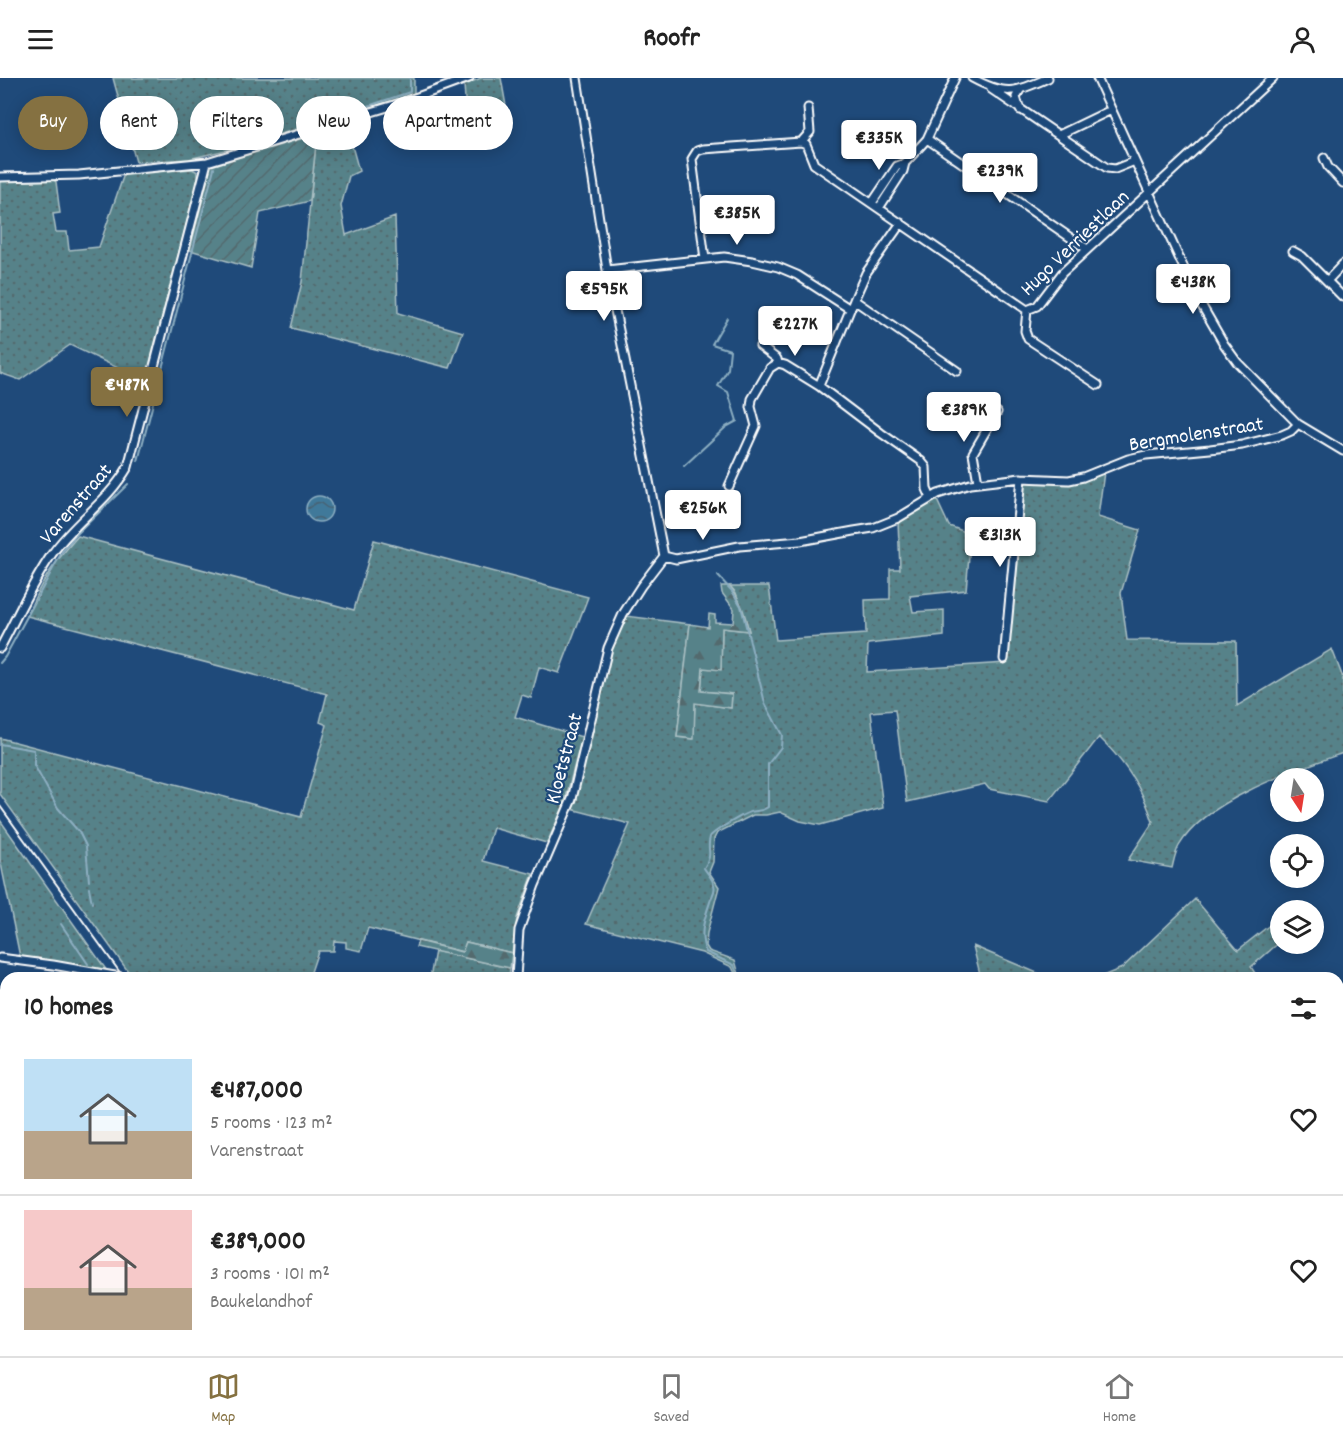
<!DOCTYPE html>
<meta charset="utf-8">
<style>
:root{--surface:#fff;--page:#f6f6f6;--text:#222;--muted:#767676;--line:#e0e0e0;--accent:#857141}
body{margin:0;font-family:Dekko,sans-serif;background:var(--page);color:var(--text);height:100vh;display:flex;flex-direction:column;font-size:22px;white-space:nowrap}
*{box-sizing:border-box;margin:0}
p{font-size:20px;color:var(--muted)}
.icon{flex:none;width:33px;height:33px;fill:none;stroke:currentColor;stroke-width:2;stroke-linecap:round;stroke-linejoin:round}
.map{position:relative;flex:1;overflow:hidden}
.panel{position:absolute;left:0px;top:894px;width:1344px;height:384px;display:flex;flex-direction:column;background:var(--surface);border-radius:18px 18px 0 0;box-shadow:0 3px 15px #0003}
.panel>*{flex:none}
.hud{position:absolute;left:18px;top:18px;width:600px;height:54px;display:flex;gap:12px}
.needle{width:39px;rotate:168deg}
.controls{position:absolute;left:1270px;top:690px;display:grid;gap:12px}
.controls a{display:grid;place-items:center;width:54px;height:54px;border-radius:50%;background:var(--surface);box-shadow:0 3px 15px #0003;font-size:30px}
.price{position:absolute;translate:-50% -51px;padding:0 14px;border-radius:6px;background:#fff;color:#222;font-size:20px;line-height:39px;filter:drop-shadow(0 2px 3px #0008)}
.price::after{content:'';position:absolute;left:50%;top:36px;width:18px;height:14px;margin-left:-9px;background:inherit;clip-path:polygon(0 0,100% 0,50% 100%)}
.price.selected{background:var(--accent);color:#fff}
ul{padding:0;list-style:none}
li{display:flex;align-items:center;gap:18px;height:150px;padding:0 24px}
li+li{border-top:2px solid var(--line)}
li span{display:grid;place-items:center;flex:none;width:168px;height:120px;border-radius:0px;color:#555}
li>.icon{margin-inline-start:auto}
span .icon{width:72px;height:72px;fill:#fffc;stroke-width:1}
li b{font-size:26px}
h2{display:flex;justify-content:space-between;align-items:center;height:72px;padding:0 24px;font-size:26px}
.tag{padding:0 21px;border-radius:27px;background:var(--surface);box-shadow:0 3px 15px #0003;font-size:21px;line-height:54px}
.tag.selected{background:var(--accent);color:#fff}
header{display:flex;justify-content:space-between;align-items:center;height:78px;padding:0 24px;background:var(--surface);font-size:27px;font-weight:700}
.dock{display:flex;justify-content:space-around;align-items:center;height:84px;border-top:2px solid var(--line);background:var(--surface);font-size:16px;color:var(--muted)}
.dock a{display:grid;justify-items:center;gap:3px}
.dock .selected{color:var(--accent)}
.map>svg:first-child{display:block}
</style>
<header><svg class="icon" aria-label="menu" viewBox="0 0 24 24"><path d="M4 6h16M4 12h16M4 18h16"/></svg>Roofr<svg class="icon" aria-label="person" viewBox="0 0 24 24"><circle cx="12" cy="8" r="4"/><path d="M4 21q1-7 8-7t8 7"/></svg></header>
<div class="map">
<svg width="1343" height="1278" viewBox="0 0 1343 1278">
<defs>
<pattern id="grass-dots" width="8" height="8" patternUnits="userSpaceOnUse" patternTransform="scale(1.5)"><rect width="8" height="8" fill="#578289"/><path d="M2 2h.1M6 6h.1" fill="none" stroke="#526a6e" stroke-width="1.8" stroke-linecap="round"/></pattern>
<pattern id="forest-firs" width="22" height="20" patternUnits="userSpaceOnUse" patternTransform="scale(1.5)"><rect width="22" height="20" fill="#578289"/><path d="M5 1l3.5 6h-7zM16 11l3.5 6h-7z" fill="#526a6e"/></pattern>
<pattern id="garden-furrows" width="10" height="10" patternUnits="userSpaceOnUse" patternTransform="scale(1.5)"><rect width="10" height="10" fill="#578289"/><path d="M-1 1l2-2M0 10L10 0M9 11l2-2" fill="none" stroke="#526a6e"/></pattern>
<pattern id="water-waves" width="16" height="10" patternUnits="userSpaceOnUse" patternTransform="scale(1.5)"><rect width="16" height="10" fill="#41799a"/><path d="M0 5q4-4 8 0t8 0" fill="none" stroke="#466273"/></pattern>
</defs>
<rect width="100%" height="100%" fill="#1f4a7a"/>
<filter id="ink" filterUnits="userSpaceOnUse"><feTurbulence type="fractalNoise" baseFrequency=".0167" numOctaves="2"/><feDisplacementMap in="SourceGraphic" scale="12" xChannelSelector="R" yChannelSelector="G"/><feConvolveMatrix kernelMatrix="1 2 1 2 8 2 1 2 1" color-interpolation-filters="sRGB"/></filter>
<g filter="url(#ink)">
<path fill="url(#grass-dots)" stroke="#abc0c4" stroke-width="1.5" d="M113,0h301v16l-184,55 -41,10 -53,3z
M481,0h20l7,39 -41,9 -3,-41z
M346,46l13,47 -10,5 -8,30 5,29 49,-18 3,96 65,19 -13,36 -159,-40 11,-46 15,-148z
M192,91l6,3v8l-53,201 -75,-36 -50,35 -20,-7v-192l52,-2 4,3 4,31 -7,1 3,18h11l2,18 30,-3 25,-73z
M1104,394l-6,45 42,13 -19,63 6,47 109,1 1,65 95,-57 11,29v75c-48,17 -138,47 -164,93 -4,7 -5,14 -7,22l-44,-8 25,-38c-10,-33 -29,-61 -54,-85l-50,64 -60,-12 -4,-5 -78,18 -12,-92 -24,2 12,96 -63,17 -20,-4 -20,-9 -14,3h-13l-36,18 -3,6 -1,23 -4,10 10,15 -12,46 -1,13 3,5 26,9 5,18h-3l-5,-11 -30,-14 -116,-29 44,-100 -59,-15 5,-13 36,-150 14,-30 64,8 -13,113 16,2 2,-36 36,5 1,-14 -31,-3 2,-23 18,1 1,-41 27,3 -13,-38 -6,-7h39l7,54 90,-6 -1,-34 25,-1v-30h10l-2,-48 38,-23 13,28 22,8 -5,56 -56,6 3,16 31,-2v26l-76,8 -1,28 139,-9 15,-182 49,3z
M78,458l276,74 20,-70 214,57 -29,76 -20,-6 -8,31 -9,-3 -7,22 67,20 -18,68 -17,38 -54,-15 -10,33 50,13 -16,44 -5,35 -46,-11 -3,10 -95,-24 -7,23 -15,-3v-6l-12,-1 -1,10h-15l-9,27h-153l-26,-4 -130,-180v-56l301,79 26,-92 -7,-3 7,-28 -300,-78c13,-34 27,-53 51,-80z
M0,742l107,151 -87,-14 -20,-98z
M1195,821l43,51 33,-26 10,12v5l-30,26 7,11h-160l24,-10z
M973,868l76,32h-68z
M435,873l75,17 -1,10h-79z
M1343,1015v128l-5,6v-128z
M1343,1230v48h-204l-1,-6h200v-39z
M183,1272h109l2,6h-112z
M503,1272l69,2v4h-67z
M581,1272h101l20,6h-122z
M814,1272h217l1,6h-217z"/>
<path fill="url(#forest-firs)" stroke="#abc0c4" stroke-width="1.5" d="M721,508h9c11,13 15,29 19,45l-27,-3 -1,42 -18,-2 -2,23 31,3 -1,14 -36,-5 -1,36 -17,-2 13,-113 18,3 1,-13 6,1v7l18,1 1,-14 -12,-16z
M418,863l44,11 4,-10 46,11 -2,15 -94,-21z
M429,1272h74l2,6h-71z"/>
<path fill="url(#garden-furrows)" stroke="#abc0c4" stroke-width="1.5" d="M317,56l-7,67 -50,12 -9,55 -61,-18 21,-84z"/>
<path fill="url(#water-waves)" stroke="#8dafc2" stroke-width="1.5" d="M306 431a13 13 0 1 1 26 0a13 13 0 1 1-26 0Z"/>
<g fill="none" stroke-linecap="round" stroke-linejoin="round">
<path stroke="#8dafc2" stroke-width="2" d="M212,78l67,-20 131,-44v-14
M138,383l76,-293
M684,388l42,-39 11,-6 -9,-29 -10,-6 10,-17 2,-19 -18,-6 15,-26
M718,498l14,15 9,15 24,97 17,32 -1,12 -13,17v43c-7,5 -11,3 -18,5 -6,2 -38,20 -40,25 -4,13 4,16 -6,31 3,5 9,11 10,17 2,5 -1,9 -3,14 -6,18 -13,35 -5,53l28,13 4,13
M0,585l5,-6 57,-105 15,-18 51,-50
M0,666l34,6v15l24,43 21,24 7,14 3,35
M89,810l3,15
M61,846l27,40
M290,1272l2,6
M811,1272l1,6"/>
<defs>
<path id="minor" d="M577,0l30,192 57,286
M972,0c33,18 42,15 76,0
M1097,0l101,221 26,45 13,18 61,62 45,27
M991,11l116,79 8,1 20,-8
M1020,12l-4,7 4,13
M1059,57l52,-25
M927,61l160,110
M801,64l9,-10 -2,-24
M1324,80l4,9 15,16
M0,99l79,-2 128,-13 194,-59 68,-25
M872,125l25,-37 8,-3 22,-24 28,-61
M879,130l24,-37 2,-8
M1293,173l9,5 41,41
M705,181l-13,-100 5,-8 6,-2 98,-7 5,2 8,20 213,146
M607,192l117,-13 28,4 26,6 19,8 53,34
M1327,203l16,-17
M854,222l103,71
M760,268l17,13 1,4 7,2 34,21 62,47 40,28 5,6 1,22 4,9
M1098,307l-70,-46 -3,-8 2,-21 10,-4 25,-33 211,-195
M819,308l35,-86 12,-27 35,-50
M978,404l-5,-29 24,-41
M729,408l27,-60 -5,-19 1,-8 18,-31 8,-5
M664,478l12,3 63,-13 61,-5 54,-10 19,-3 25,-10 40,-24 32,-10 51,-6 48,2 14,-3 45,-18 18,-4 64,-6 32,-4 40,-10 9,-4 7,-7
M0,570c17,-31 31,-64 52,-94 23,-33 55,-51 76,-87l79,-305
M1004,581l17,-181
M0,880l53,7 73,13
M516,900l3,-48 16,-45 37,-86 36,-151 15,-34 18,-28 23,-30
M1338,1160l5,-6
M577,1272v6"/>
</defs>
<use href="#minor" stroke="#fff" stroke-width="11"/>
<use href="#minor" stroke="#1f4a7a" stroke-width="7"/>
<path stroke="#fff" stroke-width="2" d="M0,728l124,172
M393,1272l4,6"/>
</g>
</g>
<g text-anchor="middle" stroke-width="4.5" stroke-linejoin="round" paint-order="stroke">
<g font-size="21" fill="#fff" stroke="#1f4a7a">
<text transform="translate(1074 164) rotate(-44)" y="7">Hugo Verriestlaan</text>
<text transform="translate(1196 355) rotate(-9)" y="7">Bergmolenstraat</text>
<text transform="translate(75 425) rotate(-49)" y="7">Varenstraat</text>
<text transform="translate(563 680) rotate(-75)" y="7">Kloetstraat</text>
</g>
</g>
</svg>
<div class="controls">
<a><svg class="needle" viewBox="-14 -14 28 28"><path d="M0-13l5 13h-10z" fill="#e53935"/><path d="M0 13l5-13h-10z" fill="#767676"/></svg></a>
<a><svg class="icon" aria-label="locate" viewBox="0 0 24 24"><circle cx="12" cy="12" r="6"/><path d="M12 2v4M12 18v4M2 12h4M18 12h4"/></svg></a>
<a><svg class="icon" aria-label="layers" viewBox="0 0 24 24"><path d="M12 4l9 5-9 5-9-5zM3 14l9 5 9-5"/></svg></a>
</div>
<b class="price" style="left:879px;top:93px">€335K</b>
<b class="price" style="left:1000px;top:126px">€239K</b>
<b class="price" style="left:737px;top:168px">€385K</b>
<b class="price" style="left:1193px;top:237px">€438K</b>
<b class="price" style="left:604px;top:244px">€595K</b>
<b class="price" style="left:795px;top:279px">€227K</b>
<b class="price selected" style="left:127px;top:340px">€487K</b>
<b class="price" style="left:964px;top:365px">€389K</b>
<b class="price" style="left:703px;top:463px">€256K</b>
<b class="price" style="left:1000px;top:490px">€313K</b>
<div class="hud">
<a class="tag selected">Buy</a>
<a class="tag">Rent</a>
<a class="tag">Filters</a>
<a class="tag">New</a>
<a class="tag">Apartment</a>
</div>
<section class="panel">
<h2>10 homes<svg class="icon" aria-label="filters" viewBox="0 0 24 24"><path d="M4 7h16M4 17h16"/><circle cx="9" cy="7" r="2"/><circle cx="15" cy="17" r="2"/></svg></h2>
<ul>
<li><span style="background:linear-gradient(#bfe0f5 60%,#b9a48a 0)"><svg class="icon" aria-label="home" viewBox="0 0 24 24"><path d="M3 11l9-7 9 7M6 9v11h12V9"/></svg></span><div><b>€487,000</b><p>5 rooms · 123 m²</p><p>Varenstraat</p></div><svg class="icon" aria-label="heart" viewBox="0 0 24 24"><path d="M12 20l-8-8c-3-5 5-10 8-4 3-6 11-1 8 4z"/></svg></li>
<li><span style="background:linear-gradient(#f6c9c9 65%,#b9a48a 0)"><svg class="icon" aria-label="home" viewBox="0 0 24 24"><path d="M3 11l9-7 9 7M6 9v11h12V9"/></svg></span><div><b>€389,000</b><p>3 rooms · 101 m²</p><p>Baukelandhof</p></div><svg class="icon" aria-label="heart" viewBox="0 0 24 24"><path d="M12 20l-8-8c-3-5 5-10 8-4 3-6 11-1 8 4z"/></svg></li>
</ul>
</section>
</div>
<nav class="dock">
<a class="selected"><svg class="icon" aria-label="map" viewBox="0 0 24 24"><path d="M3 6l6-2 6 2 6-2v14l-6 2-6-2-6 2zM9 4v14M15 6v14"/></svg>Map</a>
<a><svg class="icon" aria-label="saved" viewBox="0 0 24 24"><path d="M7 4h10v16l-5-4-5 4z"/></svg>Saved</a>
<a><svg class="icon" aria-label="home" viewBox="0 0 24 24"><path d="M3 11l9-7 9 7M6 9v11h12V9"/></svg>Home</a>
</nav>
